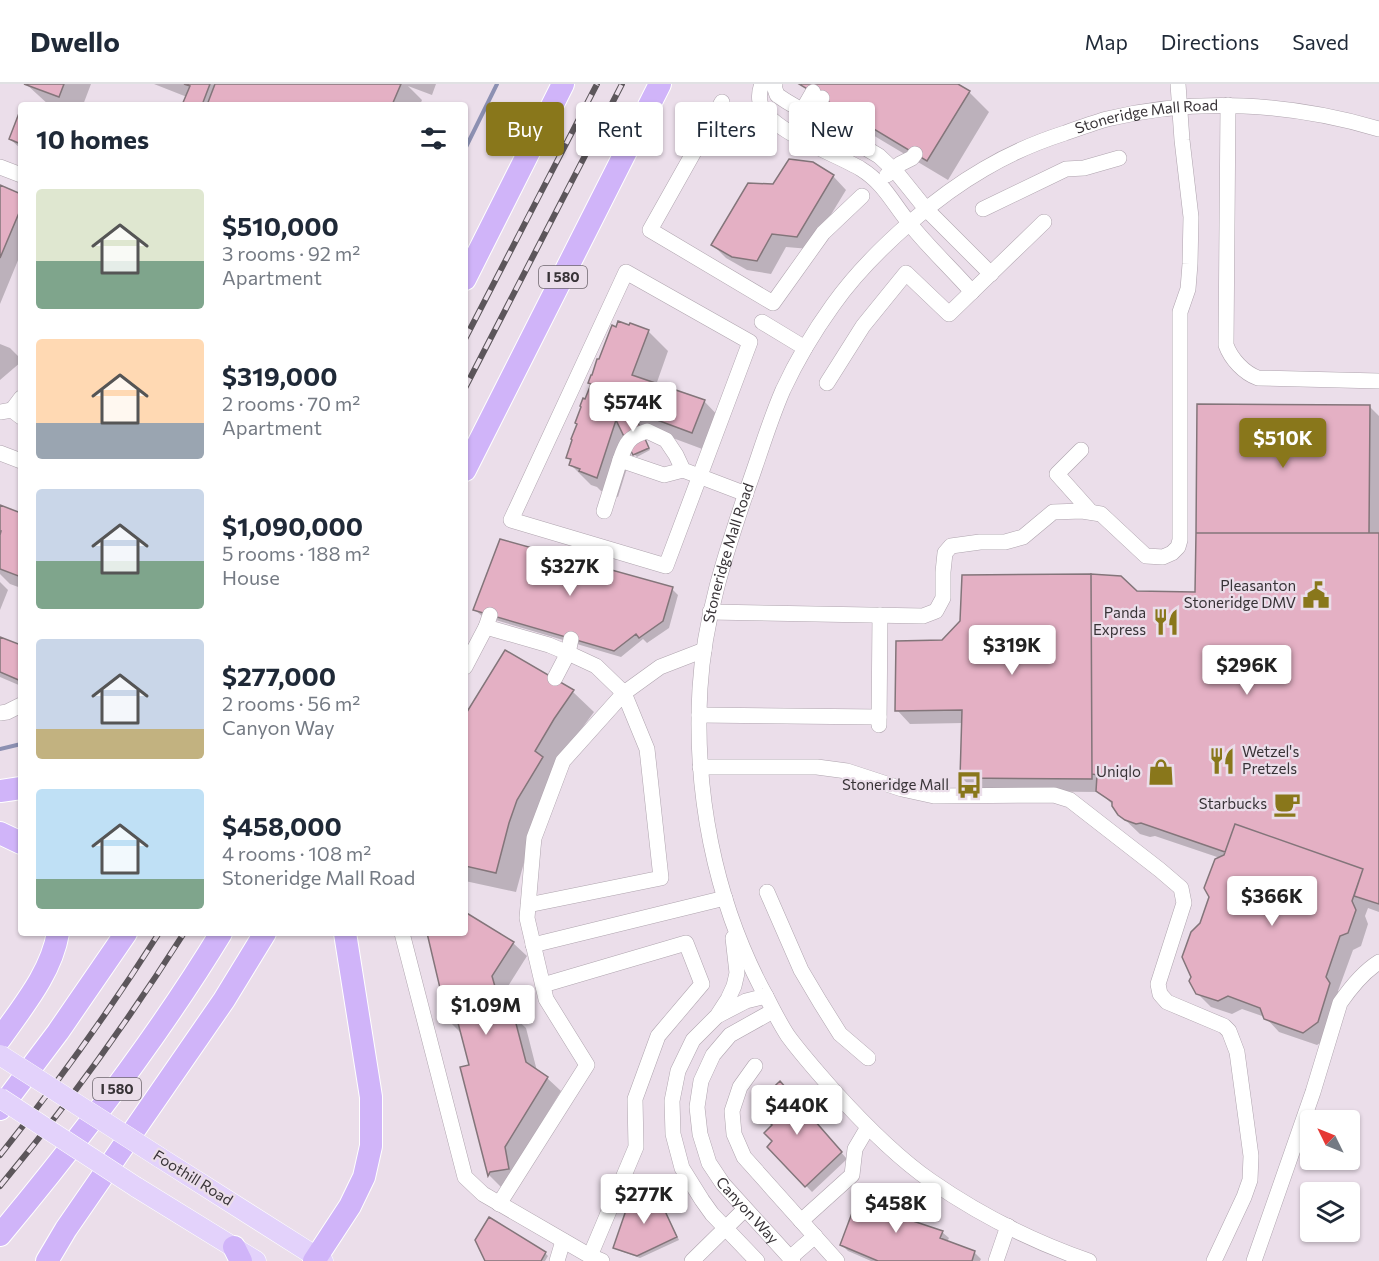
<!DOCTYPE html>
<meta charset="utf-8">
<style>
:root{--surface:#fff;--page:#f6f6f7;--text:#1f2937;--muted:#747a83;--line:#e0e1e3;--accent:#89771b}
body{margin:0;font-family:Commissioner,sans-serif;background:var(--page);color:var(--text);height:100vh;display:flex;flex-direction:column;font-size:22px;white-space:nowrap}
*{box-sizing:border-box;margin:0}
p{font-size:20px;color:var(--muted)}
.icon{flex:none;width:33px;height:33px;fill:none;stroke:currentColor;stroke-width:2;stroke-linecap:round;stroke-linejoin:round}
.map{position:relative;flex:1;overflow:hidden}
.sheet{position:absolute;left:18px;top:18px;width:450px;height:834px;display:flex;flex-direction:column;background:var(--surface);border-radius:6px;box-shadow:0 2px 4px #0004}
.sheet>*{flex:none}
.top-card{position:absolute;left:486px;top:18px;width:570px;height:54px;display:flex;gap:12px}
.needle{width:39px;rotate:313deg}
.tools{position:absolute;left:1300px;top:1026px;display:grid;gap:12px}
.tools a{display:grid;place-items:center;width:60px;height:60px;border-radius:6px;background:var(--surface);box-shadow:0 2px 4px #0004;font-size:30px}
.price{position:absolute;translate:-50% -51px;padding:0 14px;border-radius:6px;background:#fff;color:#222;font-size:20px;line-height:39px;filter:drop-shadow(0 2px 3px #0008)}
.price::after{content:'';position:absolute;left:50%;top:36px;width:18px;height:14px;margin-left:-9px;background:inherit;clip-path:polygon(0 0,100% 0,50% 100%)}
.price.active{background:var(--accent);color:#fff}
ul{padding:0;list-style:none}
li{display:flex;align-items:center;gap:18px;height:150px;padding:0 18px}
li span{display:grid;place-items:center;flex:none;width:168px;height:120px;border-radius:6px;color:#555}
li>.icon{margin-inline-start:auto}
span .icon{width:72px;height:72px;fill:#fffc;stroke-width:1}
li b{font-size:26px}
h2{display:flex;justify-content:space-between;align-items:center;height:72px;padding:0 18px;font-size:26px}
.tag{padding:0 21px;border-radius:6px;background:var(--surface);box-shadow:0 2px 4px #0004;font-size:21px;line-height:54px}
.tag.active{background:var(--accent);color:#fff}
header{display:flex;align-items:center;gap:36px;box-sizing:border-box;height:84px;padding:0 30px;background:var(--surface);border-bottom:2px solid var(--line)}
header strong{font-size:28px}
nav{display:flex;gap:33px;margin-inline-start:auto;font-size:21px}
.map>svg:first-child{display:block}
</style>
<header>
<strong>Dwello</strong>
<nav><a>Map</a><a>Directions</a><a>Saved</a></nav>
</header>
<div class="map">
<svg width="1379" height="1177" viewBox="0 0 1379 1177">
<rect width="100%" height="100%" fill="#ebdeea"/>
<path fill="#0003" d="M26,0h65l-8,21h-34z
M154,0h282l-4,11 -24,-9 14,14 -2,5h-236l3,-8z
M801,0h154l14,8 20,20 -41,68 -127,-76z
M21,28v37l-11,-10z
M833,92l13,14 -36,59 -24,-2 -15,27 -24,-4 -21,-12 -13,-13z
M0,103l21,8v58l-21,51z
M648,247l20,20 -12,34 48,16 20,21 -11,31 -59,-22 -10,5 6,14 -13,7 -5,-5 -14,45 -17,-6 -4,-4 -6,-2 -20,-20 1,-3 -4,-4 24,-73 -2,-2z
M0,260l10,4 11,11v3l-21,18z
M1370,323l9,9v496l-11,-4 -3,8 3,8 -7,22 -8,4 -15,41 5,7 -12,38 -14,9 -38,-13 -14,-15 -23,-8 -10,5 -21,-7 -14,-14 4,-69 10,-27 9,-39 -65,-22 -5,1 -10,-3 -21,-20 -5,-8 -14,-14 -125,-1 -14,-14 2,-54 -53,1 -13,-14 45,-68 20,-21 1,-44 128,-1 45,17 60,1z
M0,422l21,9v73l-11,-4 -10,-10z
M0,498l8,8 -8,20z
M672,505l6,6 -9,33 -22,15 -4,-4 -22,18 -139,-41 -7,-6z
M0,555l21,8v39l-21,-9z
M506,568l67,40 21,20 -20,27 -45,105 -13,48 -51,-11v-164z
M465,830l48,29 14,13 -22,35 6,23 15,14 11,43 10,7 14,13 -43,70 4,21 -18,3 -2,3 -13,-13 -28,-107 10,-2 -8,-31 -14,-14 -21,-88h37z
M786,1006l61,69 -35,33 -43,-45 5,-6z
M657,1113l3,3 19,40 -39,18 -22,-8 -3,-3z
M908,1124l6,6 -3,7 31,11 7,6 -2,4 28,11 6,6 -1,2h-109l-23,-10 -6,-6z
M490,1135l55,34 3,3 -3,5h-58z"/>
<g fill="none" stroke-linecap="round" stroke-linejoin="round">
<path stroke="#8c90b2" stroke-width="4" d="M465,65l32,-65
M0,665l21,-5"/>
</g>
<path fill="#e4b0c4" stroke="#83757a" stroke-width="1.5" d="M24,0h40l-5,13z
M184,0h26l-8,21h-20l8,-19z
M215,0h186l-9,21h-185z
M799,0h159l12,7 -43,70z
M21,24v36l-12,-5z
M789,75l24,3 21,13 -37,62 -25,-3 -15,27 -25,-4 -21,-12 37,-62 25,1z
M0,101l21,9v14l-21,50z
M618,237l11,4 1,-2 19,7 -17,45 73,25 -13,33 -59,-22 -17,9 -19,58 -18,-7 1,-2 -11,-4 2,-6 -5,-1 6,-18 -1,-1 6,-15 -2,-1 6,-16 -1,-1 3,-8 2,1 6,-15 -3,-1 3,-8h1l5,-16h2l13,-34 4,2z
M1197,320l173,1 -1,128h-173z
M633,327l16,37 -16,7 -17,-35z
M0,421l21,8v64l-21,-8v-34l1,-4h-1z
M1196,449h183v371l-25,-8 9,-27 -128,-45 -10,28 -84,-29 -5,1 -11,-4 -7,-5 -6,-9v-4l-16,-11 1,-16 -5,-1 -1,-200 30,2 16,15 58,1z
M500,455l173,48 -10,34 -24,17 -3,-4 -22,17 -141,-41z
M1091,490l1,205 -132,-1 2,-68 -67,1 1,-70 46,-1 18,-19 2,-46z
M0,553l21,8v36l-21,-9z
M505,566l69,40 -20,29 -19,32 8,6 -26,43 -8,23 -13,50 -31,-7v-151z
M1235,740l128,45 -11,32 4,9 -8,23 -8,3 -14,41 4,6 -12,39 -15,11 -39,-14 -4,-11 -32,-12 -10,5 -22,-7 -7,-13 2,-4 -9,-20 9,-25 9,-9 9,-26 -5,-9 11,-29 9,-4z
M465,828l49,30 -22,34 11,39 10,-3 13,50 22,15 -43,70 4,22 -19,3 -2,4 -28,-109 9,-2 -12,-46 -9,3 -21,-89h38z
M780,997l62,71 -37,35 -38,-40 5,-6 -8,-8 8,-8 -8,-9 5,-5 -10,-10z
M634,1103l24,9 19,41 -40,19 -24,-8z
M861,1105l48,17 -5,12 39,13 -3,7 35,13 -3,10h-94l-38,-16z
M489,1133l57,35 -5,9h-56l-10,-21z"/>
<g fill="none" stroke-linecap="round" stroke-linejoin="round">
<defs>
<g id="minor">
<path d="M762,0c-2,5 -3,13 -2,18 6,28 77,52 101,67 24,15 32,35 49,55 19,24 42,45 62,68"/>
<path d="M775,0l-1,2 3,9 9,6 93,55 18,17 29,36 65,65"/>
<path d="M813,8l-11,19 -2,9 5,7 18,15"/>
<path d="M722,18l-72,128 123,73 50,-70 39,-37"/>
<path d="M1228,21l-2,240c5,14 18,28 32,33l121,3"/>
<path d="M820,36c-5,-8 -3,-14 2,-22"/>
<path d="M0,83l21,8"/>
<path d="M887,91l13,-11 12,-6 3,-4"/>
<path d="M983,125l83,-40 18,-1 35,-10"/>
<path d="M626,188l124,70 -84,224 -155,-46z"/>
<path d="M762,238l43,26"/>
<path d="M827,299l36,-57 43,-53 43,41 95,-92"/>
<path d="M12,326l9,-12"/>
<path d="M0,328l12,-2 9,7"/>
<path d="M1081,366l-24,24 34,38"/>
<path d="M0,369l21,8"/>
<path d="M683,386l-19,5 -44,-15c6,-18 9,-23 27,-29l19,9 10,15 7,15 63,24"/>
<path d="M604,427l16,-51"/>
<path d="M710,528l213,4 13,-5 7,-13v-26l2,-19 6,-7 29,-4h25l18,-5 30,-25 29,-1 19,3 45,42 17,1 9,-4 6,-6 2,-7v-228l8,-23 2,-25 1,-47 -9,-77 -4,-56"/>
<path d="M490,531l-4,12 63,18 19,8 28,13 28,27 36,-26 44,-17"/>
<path d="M465,583l21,-40"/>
<path d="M555,594l13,-25 3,-14"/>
<path d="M0,629l7,-1 14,-7"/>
<path d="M699,631l180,2"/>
<path d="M879,641l1,-110"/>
<path d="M700,683h117l30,4 55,18 32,7 120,-1 16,5 90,70 21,18 3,15 -26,81 2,10 7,8 57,24 5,5 8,21 14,104 -1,24 -6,17 -30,64"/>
<path d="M767,808l34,78 19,32 20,32 28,24"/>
<path d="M402,849l63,244 18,17 107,62 12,5"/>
<path d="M733,854l4,35 -3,13 -6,13 -11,17 -24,24 -15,31 -6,30 1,33 9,34 20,32 10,14 45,47"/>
<path d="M533,861l192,-47"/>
<path d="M543,901l143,-42 16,41 -44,52 -23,63 1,48 -46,109"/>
<path id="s1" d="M773,927l-43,24 -17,20 -12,26 -4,26 3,27 9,29 14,21 70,77"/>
<path d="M719,931l27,-14 20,-5"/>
<path d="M755,982l-15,21 -8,24 2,23 10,23 93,104"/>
<path d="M499,1120l88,-139 -41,-66 -19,-81 6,-70 1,-10 29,-77 61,-68 23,56 14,129 -133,27"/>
<path d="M801,1137l51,-46 3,-26 13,-22"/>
<path d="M790,1174l25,-22"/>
<path d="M557,1177l6,-20"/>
<path d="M692,1177l53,-52"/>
<path d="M996,1177l12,-35"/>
<path id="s2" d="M1089,1177c-55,-19 -109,-46 -158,-80 -36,-25 -68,-58 -97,-90 -16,-18 -32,-36 -46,-55 -10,-15 -17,-31 -26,-47 -48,-92 -68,-198 -62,-301 4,-69 25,-133 47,-198 12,-33 22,-68 36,-100 13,-28 32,-60 50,-85 22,-31 50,-59 79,-84 22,-19 46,-37 72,-52 25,-15 53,-27 81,-36 14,-5 28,-10 42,-14 90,-22 184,-16 272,10"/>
<path d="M1254,1177l59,-169 27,-89c11,-16 23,-31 39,-41"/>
</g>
<path id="major" d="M159,1073l164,104
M136,1103l120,74"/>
<path id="highway" d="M465,195l98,-195
M465,386l195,-386
M0,707l21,-3
M0,749l21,10
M0,955c23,-33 51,-66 58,-106
M0,1025l58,-77 68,-99
M0,1151c80,-96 156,-195 221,-302
M234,1163l7,14
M47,1177l19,-32 158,-229 41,-67
M314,1177l36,-55 14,-29 7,-31v-49l-26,-164"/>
</defs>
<use href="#minor" stroke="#afa4ae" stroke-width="16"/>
<use href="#major" stroke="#fff" stroke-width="21"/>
<use href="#highway" stroke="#fff" stroke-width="24"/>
<use href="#minor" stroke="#fff" stroke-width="15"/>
<use href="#major" stroke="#e3d2fb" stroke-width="20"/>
<use href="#highway" stroke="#d0b4f9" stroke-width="22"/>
<defs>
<path id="rail" d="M465,255l132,-255
M465,304l157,-304
M0,1071c57,-71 110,-145 159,-222
M0,1102c67,-80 128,-165 184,-253"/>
</defs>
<use href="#rail" stroke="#5c565b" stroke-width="6"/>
<use href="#rail" stroke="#ebdeea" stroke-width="4" stroke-dasharray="11" stroke-linecap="butt"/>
<defs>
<path id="major-bridge" d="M0,971l159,102
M0,1014l136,89"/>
</defs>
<use href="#major-bridge" stroke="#fff" stroke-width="21" stroke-linecap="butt"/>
<use href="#major-bridge" stroke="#e3d2fb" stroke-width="20"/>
</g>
<defs>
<symbol id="civic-bare" viewBox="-9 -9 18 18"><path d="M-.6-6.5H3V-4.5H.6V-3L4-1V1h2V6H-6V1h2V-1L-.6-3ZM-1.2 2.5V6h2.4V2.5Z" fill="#89771b" stroke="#ebdeea" stroke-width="2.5" paint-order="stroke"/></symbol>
<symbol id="restaurant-bare" viewBox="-9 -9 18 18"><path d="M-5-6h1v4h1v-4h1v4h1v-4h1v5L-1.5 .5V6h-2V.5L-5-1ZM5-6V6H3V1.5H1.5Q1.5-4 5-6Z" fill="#89771b" stroke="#ebdeea" stroke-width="2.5" paint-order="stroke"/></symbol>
<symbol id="shop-bare" viewBox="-9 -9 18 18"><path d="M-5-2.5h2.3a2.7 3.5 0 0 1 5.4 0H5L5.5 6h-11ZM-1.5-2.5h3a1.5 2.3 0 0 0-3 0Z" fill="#89771b" stroke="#ebdeea" stroke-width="2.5" paint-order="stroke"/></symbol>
<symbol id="bus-bare" viewBox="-9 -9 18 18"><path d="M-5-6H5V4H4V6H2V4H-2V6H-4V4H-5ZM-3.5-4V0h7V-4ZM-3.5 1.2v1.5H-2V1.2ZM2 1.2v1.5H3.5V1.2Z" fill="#89771b" stroke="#ebdeea" stroke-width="2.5" paint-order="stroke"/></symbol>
<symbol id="cafe-bare" viewBox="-9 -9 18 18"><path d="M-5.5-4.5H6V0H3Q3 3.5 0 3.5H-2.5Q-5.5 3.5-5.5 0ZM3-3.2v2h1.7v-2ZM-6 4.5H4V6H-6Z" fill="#89771b" stroke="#ebdeea" stroke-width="2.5" paint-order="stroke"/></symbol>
</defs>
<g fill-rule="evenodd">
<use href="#civic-bare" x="1297" y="492" width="38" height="38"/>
<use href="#restaurant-bare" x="1147" y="519" width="38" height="38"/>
<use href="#restaurant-bare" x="1203" y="658" width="38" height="38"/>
<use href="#shop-bare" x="1142" y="669" width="38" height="38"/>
<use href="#bus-bare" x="950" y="682" width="38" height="38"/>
<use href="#cafe-bare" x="1268" y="701" width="38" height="38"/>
</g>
<g text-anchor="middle" stroke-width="4.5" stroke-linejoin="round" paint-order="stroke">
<g fill="#ebdeea" stroke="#6e666d" stroke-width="1.5">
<rect x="539" y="182" width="48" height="22" rx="4.5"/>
<rect x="93" y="994" width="48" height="22" rx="4.5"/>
</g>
<g font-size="14" font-weight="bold" fill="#383337">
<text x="563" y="198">I 580</text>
<text x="117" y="1010">I 580</text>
</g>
<g font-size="15" fill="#383337" stroke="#ebdeea">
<text dy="5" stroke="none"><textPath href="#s2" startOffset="1533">Stoneridge Mall Road</textPath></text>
<text dy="5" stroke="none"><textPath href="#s2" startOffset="885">Stoneridge Mall Road</textPath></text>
<text transform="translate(193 1094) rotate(32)" y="5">Foothill Road</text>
<text dy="5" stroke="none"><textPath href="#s1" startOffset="249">Canyon Way</textPath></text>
</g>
<g font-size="15" fill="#383337" stroke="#ebdeea" text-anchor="end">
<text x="1296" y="507">Pleasanton<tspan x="1296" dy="17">Stoneridge DMV</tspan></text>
<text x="1146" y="534">Panda<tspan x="1146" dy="17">Express</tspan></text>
<text x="1242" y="673" text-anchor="start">Wetzel's<tspan x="1242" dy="17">Pretzels</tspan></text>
<text x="1141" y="693">Uniqlo</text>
<text x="949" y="706">Stoneridge Mall</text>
<text x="1267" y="725">Starbucks</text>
</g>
</g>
</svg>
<div class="tools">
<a><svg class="needle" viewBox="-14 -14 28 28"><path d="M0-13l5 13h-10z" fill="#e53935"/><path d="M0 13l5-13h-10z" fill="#747a83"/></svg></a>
<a><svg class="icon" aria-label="layers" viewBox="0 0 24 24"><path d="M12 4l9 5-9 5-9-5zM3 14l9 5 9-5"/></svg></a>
</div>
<b class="price" style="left:633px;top:349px">$574K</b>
<b class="price active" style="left:1283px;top:385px">$510K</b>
<b class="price" style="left:570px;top:513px">$327K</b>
<b class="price" style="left:1012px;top:592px">$319K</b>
<b class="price" style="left:1247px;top:612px">$296K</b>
<b class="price" style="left:1272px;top:843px">$366K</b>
<b class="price" style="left:486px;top:952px">$1.09M</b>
<b class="price" style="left:797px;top:1052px">$440K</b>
<b class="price" style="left:644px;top:1141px">$277K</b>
<b class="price" style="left:896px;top:1150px">$458K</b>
<div class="top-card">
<a class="tag active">Buy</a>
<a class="tag">Rent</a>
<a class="tag">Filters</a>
<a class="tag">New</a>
</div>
<section class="sheet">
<h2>10 homes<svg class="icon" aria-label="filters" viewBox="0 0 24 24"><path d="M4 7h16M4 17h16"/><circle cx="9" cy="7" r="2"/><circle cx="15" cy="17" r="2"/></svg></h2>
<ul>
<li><span style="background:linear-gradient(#dfe7d0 60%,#7fa58c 0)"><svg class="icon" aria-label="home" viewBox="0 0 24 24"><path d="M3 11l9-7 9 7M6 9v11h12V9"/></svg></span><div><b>$510,000</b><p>3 rooms · 92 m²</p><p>Apartment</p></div></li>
<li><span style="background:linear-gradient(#ffd9b3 70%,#9aa5b1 0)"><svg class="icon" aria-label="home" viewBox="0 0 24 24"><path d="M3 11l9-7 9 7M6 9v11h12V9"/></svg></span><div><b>$319,000</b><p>2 rooms · 70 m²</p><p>Apartment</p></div></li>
<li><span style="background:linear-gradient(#c9d6e8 60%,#7fa58c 0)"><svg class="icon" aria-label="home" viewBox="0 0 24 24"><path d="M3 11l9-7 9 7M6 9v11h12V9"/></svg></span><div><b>$1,090,000</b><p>5 rooms · 188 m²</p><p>House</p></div></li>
<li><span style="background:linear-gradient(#c9d6e8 75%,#c2b280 0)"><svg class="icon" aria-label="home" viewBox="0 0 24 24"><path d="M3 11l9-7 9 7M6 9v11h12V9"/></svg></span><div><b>$277,000</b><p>2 rooms · 56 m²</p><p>Canyon Way</p></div></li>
<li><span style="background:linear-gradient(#bfe0f5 75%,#7fa58c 0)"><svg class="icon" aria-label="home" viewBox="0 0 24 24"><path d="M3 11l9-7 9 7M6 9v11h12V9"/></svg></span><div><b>$458,000</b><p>4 rooms · 108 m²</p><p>Stoneridge Mall Road</p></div></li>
</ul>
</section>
</div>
